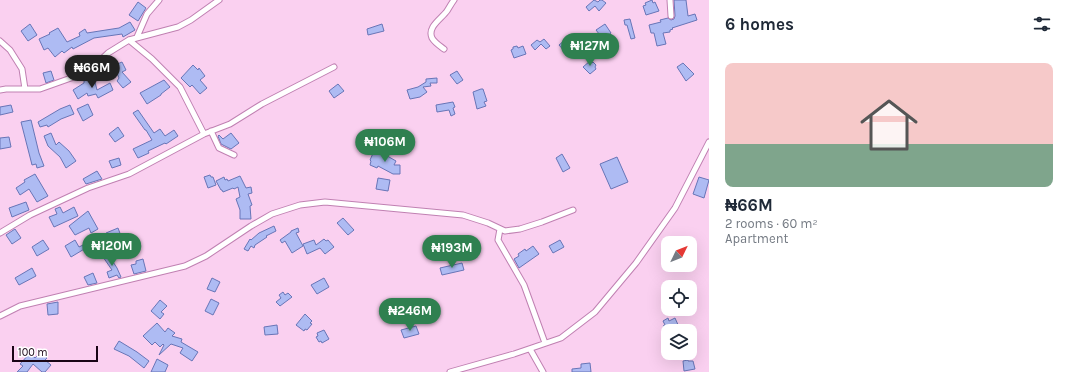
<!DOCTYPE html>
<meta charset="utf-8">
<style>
:root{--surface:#fff;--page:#f2f2f3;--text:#1f2937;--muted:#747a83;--line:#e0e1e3;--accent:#2f8050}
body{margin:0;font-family:Karla,sans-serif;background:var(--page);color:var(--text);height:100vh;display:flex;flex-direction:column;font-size:15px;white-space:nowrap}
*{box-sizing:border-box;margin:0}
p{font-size:13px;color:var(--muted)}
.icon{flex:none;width:22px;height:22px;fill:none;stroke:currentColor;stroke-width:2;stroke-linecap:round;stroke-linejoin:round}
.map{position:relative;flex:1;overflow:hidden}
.drawer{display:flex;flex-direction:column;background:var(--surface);width:360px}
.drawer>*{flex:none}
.needle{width:26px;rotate:47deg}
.controls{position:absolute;left:661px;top:236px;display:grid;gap:8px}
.controls a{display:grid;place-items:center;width:36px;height:36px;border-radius:8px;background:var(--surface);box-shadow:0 4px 16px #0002;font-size:20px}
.scale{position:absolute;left:12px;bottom:10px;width:86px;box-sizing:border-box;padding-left:4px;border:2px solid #190416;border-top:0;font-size:11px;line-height:14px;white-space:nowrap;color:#190416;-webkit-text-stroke:3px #fff;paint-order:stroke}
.price{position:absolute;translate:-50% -34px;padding:0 9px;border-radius:14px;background:var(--accent);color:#fff;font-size:13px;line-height:26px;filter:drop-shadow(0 1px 2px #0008)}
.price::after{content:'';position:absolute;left:50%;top:24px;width:12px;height:9px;margin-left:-6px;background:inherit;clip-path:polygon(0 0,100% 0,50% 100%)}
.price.on{background:#222;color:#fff}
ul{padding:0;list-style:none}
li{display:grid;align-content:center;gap:8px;height:212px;padding:0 16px}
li+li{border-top:1px solid var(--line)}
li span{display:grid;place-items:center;height:124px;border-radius:8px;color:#555}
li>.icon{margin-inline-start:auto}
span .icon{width:72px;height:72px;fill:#fffc;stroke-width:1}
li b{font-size:17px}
h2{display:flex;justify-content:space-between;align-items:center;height:48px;padding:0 16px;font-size:17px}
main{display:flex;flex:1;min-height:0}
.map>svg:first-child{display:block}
</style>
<main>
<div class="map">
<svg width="709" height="372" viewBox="0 0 709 372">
<rect width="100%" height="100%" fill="#fad0f0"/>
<path fill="#aebbf3" stroke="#6875b7" d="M594,0l4,2 2,-2h2l4,3 -7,8 -4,-5 -6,5 -3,-4z
M652,0l1,3 2,-1 4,9 -13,4 -3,-9 3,-1 -1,-2z
M674,0h12l2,16 7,-2 2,6 -25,8 1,1 -3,1v2l-7,1 3,11 -9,2 -3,-13h-3l-2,-8 12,-3 -1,-2 8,-2 3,2 3,-1 1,-3z
M138,2l8,6 -8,13 -9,-6z
M630,19l5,19 -4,1 -4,-14h-2l-1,-5z
M130,22l5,8 -12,7 -1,-3 -28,4 -21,11 -1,-2 -8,6 -2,-2 -7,6 -7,-9 -4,2 -5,-11 11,-5 -1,-1 9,-5 9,14 13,-6 -1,-3 6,-4 2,4 19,-3 13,-2z
M30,24l7,11 -9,6 -7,-10z
M382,24l2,7 -16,4 -1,-6z
M605,24l6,9 -8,6 -7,-9z
M544,39l6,7 -4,3 -5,-5 -6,6 -4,-5 6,-5 3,2z
M565,40l2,2 2,-2 3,4 -2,2 2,2 -6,5 -7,-8z
M517,46l1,2 5,-2 3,8 -12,4 -3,-8 2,-1v-2z
M590,61l2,2 1,-1 3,3 -1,2 1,2 -6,5 -7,-7z
M122,62l4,8 -4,2 9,10 -8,6 -6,-7 2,-3 -6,-15 2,2z
M683,63l11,11 -8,7 -9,-14z
M193,65l5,5 1,-2 6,8 -5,4 7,8 -7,6 -8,-9 -2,2 -9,-9z
M51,71l3,9 -8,3 -3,-10z
M457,71l6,9 -6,4 -7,-9z
M94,78l3,12 13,-7 3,7 -15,8 -2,-4 -8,2 -1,-3 -9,6 -5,-9 11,-7v-2z
M437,78v5h-7l1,3 -8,1 4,5 -7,5 -10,2 -3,-9 11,-3 8,-5v-3z
M164,80l6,7 -9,7v1l-14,9 -7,-11z
M338,84l6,7 -10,7 -5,-7z
M481,89h2l4,12 -3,1 2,4 -9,3 -4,-17z
M453,102l2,5 -2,1 2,6 -4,2 -2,-6 -12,2 -1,-7z
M88,104l5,11 -10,6 -6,-12z
M11,105l2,7 -13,3v-8z
M70,105l4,9 -13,5 -13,8 -1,-2 -7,2 -2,-5 22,-13z
M138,110l16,23 6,-4 5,7 9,-6 4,6 -12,8 -1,-1 -17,8 1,2 -11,5 -5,-9 19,-9 -6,-10h-1l-12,-17z
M31,120l8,33 5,13 -7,2 -1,-4 -4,1 -1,-4 -10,-39z
M118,127l6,9 -9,6 -6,-8z
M51,133l5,12 3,-3 10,9 7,10 -10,7 -6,-11 -12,-11 -4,-10z
M231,133l8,10 -8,6 -10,-5 -3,-8 1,-1 4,4z
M9,137l2,10 -11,2v-11z
M375,149l21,12 -2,4h6v9h-7l-15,-8 -1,2 -7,-3 1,-4 -1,-1z
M562,154l8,14 -7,4 -7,-14z
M617,157l11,25 -17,7 -11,-25z
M119,158l2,7 -9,3 -3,-7z
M97,171l5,8 -16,5 -3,-5z
M35,174l13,22 -11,6 -8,-13 -9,6 -4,-7 9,-6 -1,-2z
M210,175l1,2h2l3,8 -8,3 -4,-11z
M240,176l6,12 5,-1 1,6 -4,1 4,11 -2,1 1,13h-11v-9l-4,-11 4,-2 -2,-10 -4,2 -1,-1 -10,4 -1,-2h-1l-5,-9 8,-4 1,3 2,-1 1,2z
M699,177l10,3 -5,18 -11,-4z
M378,178l12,2 -2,11 -12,-2z
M26,202l3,8 -17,7 -3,-9z
M60,207l3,6 11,-6 4,9 -24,11 -5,-10 8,-3 -2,-5z
M88,211l10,18 -7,4 -2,-5 -14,7 -6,-9z
M343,218l11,12 -6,5 -11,-12z
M274,226l2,5 -10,5 1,1 -12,8 -1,3 -3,-2 -3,5 -4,-2 6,-10 1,1 8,-7z
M118,228l3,8 -11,5 -4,-8z
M298,228l1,4 -3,1 7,13 -11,7 -7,-12 -3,2 -2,-3 11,-8v-1z
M15,229l6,9 -9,6 -6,-9z
M324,239l2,2 2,-1 6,7 -9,7 -5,-6 -13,6 -4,-10 11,-4 2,5z
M43,240l6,9 -12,7 -5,-9z
M75,240l4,7 14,-7 4,7 -10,4 -1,-3 -15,9 -6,-11z
M560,240l4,7 -11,6 -4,-7z
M533,246l6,8 -20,14 -5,-9 5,-3 -1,-2 7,-5 1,2z
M108,254l9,14 4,9 -2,1 -2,-3 -8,3 -2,-6 5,-2 -9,-13z
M143,259l3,12 -12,3 -3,-9 5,-1v-3z
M462,263l2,7 -22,5 -2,-7z
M32,268l4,8 -17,9 -4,-7z
M93,273l4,10 -9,2 -4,-8z
M212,278l8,4 -5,10 -8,-3z
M324,278l5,9 -12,7 -6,-9z
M283,292l2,3 3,-2 4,4 -12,9 -4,-4 5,-4 -2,-3z
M211,299l8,4 -6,12 -8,-4z
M160,300l7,6 -6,6 3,2 -4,5 -9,-8z
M58,302v12l-10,1 -1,-11z
M305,314l7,7 -2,2 2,1 -5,6 -2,-1 -1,2 -8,-6z
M668,318l1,3 6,-3 4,9 -7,4h-5l-4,-5 2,-1 -2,-4z
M157,323l8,9 3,-4 7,5 -3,3 10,3 -1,3 17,10 -6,9 -12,-8 3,-5 -12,-4 -12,11 5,-10 -1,-1 -3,3 -5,-5 -3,3 -9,-9z
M277,325l1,9 -13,1 -1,-8z
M416,326l3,8 -15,4 -3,-8z
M324,330l5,9 -7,4 -1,-2 -2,1 -3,-5 2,-1 -1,-3z
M119,341l18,11 12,9 -5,7 -15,-12 -15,-7z
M41,352l6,6 -2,2 6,5 -6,7h-3l-9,-8 -6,8h-10l6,-6 -3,-2 10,-11 5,5z
M157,359l11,6 -3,7h-14z
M688,360v1h5l2,8 -11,2 -1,-10z
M590,363l1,9h-19v-3l9,-1v-4z"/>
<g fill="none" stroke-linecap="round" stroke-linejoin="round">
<defs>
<path id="street" d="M670,0l1,16
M137,37l10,-23 12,-14
M0,41l10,9 12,19 3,20
M444,49c-4,-3 -9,-6 -12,-11 -5,-11 9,-19 15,-27 2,-3 4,-7 7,-11
M0,90l6,-1h34l31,-11 20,-9 17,-16 21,-13 49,-13 13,-7 28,-20
M211,131l8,17 15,7
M204,134l26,-10 32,-20 72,-37
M500,229l-2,11 26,45 21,58
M0,233l30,-18 58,-27 41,-14 75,-40 -24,-47 -28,-28 -23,-19
M0,316l20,-10 165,-40 21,-10 45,-30 21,-12 28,-9 25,-3 138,13 25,8 17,8 15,-2 22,-7 31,-12
M530,349l13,23
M450,372l64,-18 47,-16 34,-26 41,-49 39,-55 34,-66"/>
</defs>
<use href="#street" stroke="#c080b2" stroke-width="7"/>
<use href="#street" stroke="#fff" stroke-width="5"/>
</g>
</svg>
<div class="controls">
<a><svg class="needle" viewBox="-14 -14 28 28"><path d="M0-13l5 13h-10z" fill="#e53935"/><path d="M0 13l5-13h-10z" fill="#747a83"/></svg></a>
<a><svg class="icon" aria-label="locate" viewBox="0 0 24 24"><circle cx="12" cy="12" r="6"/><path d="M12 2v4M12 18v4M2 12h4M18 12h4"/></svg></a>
<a><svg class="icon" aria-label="layers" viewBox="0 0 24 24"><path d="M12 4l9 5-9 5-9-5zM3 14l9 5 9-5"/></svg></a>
</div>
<div class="scale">100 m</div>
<b class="price" style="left:590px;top:67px">₦127M</b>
<b class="price on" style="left:92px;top:89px">₦66M</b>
<b class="price" style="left:385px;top:163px">₦106M</b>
<b class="price" style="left:112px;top:267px">₦120M</b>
<b class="price" style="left:452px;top:269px">₦193M</b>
<b class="price" style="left:410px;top:332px">₦246M</b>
</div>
<section class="drawer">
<h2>6 homes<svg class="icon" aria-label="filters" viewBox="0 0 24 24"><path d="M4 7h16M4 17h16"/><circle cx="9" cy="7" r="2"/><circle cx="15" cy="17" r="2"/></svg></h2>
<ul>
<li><span style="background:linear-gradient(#f6c9c9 65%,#7fa58c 0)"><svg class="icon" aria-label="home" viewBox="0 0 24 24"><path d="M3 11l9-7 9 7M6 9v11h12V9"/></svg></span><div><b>₦66M</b><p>2 rooms · 60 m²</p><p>Apartment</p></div></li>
</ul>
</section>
</main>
